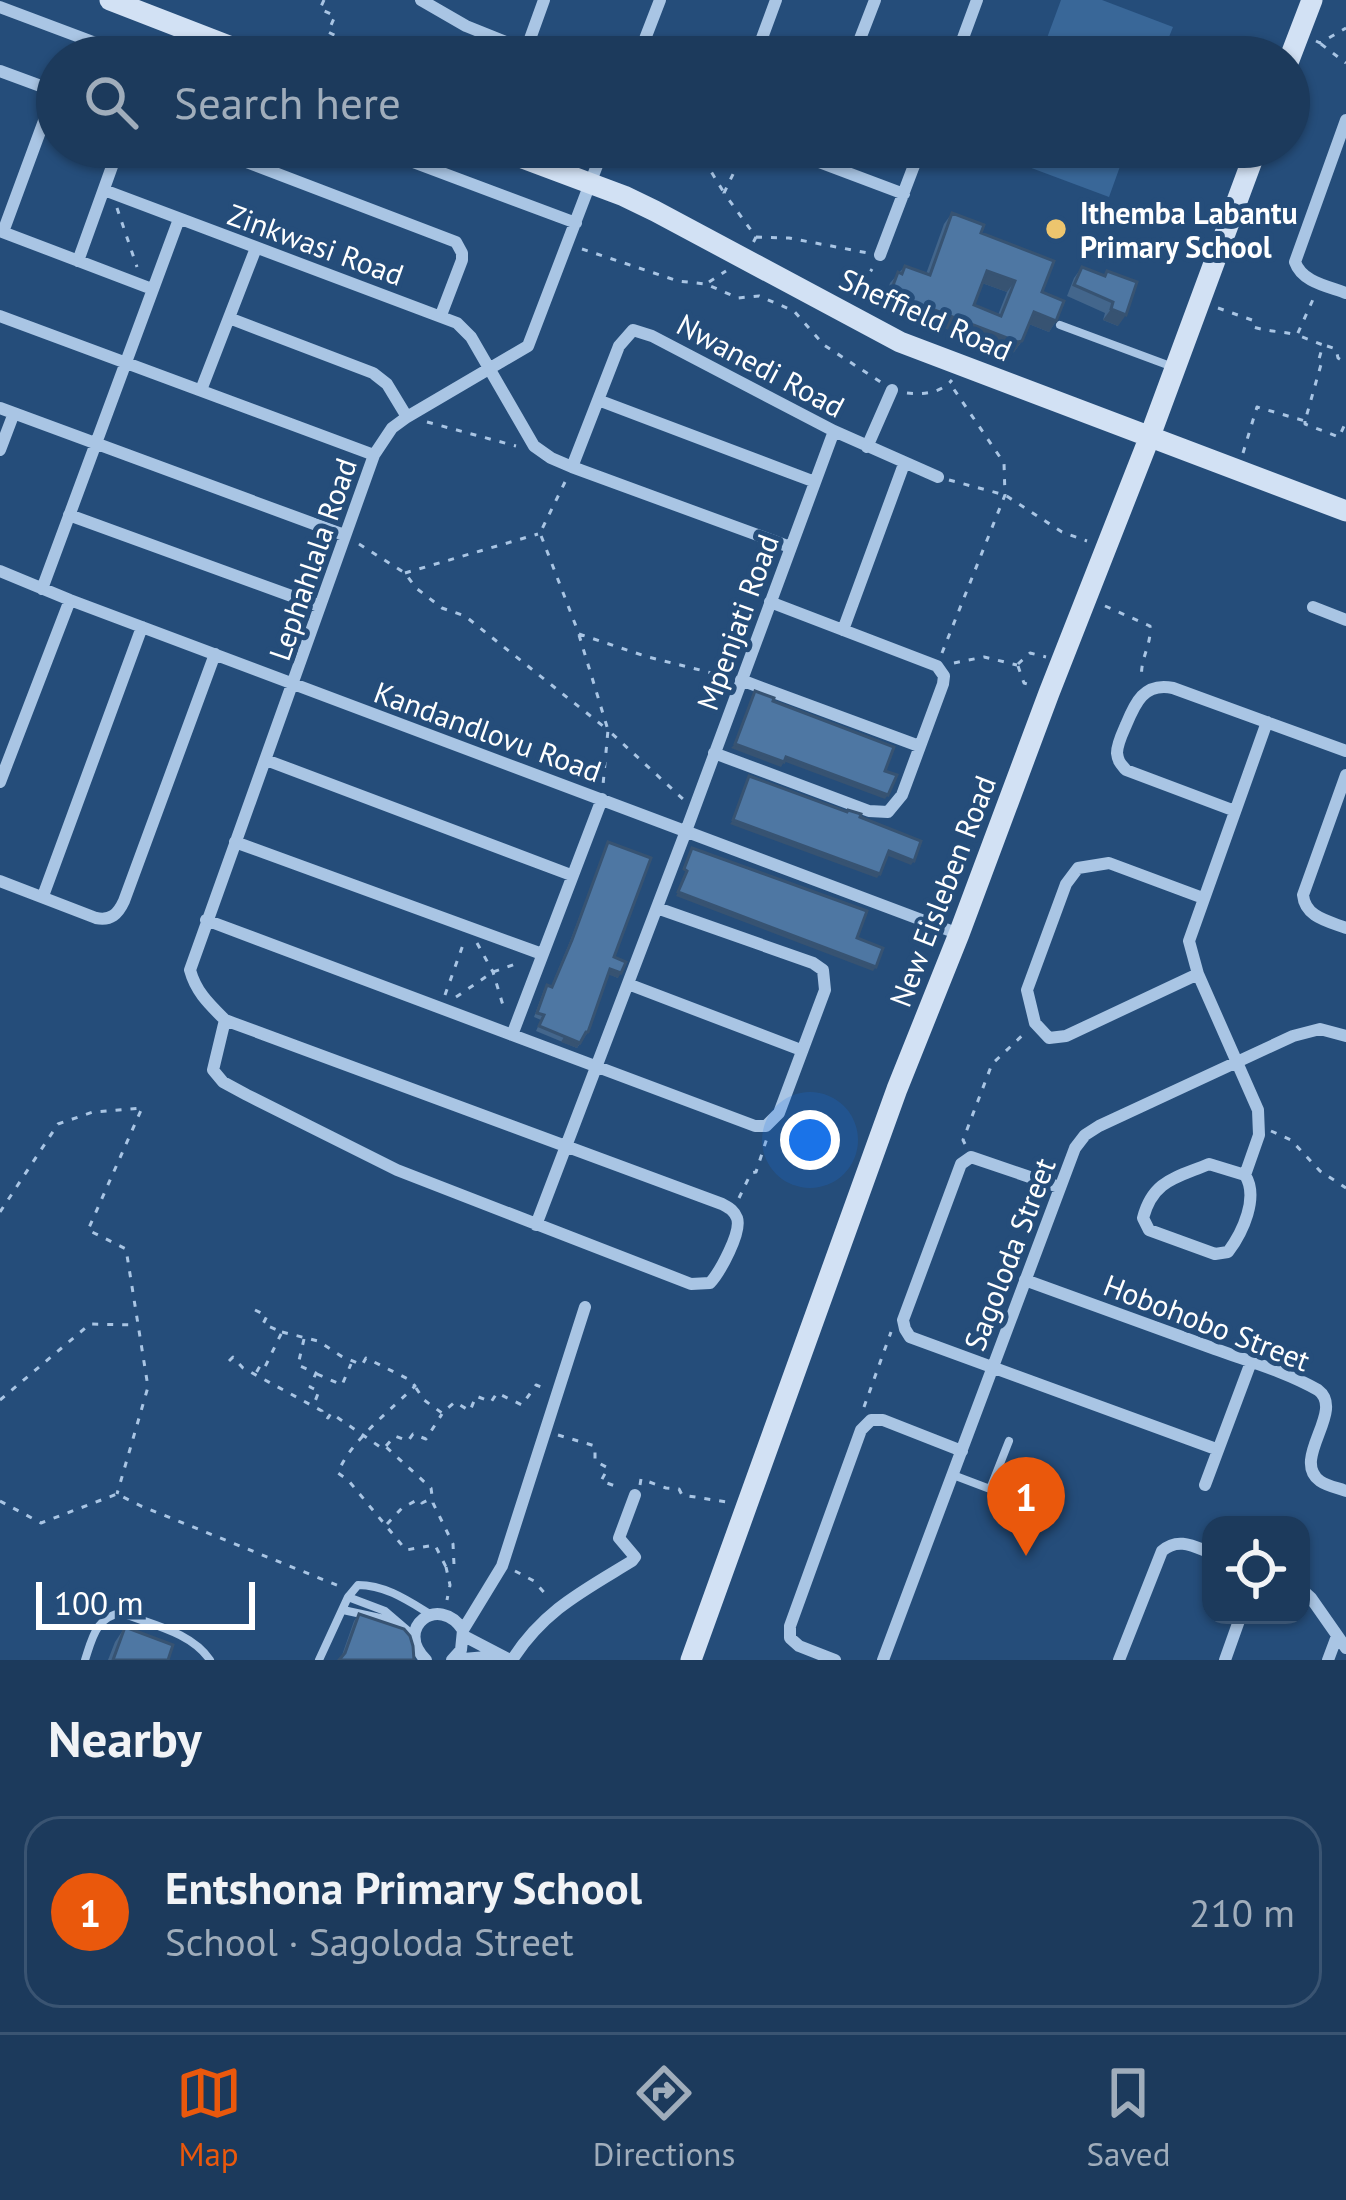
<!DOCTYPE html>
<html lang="en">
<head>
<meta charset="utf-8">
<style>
	body { margin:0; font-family:"PT Sans",sans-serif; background:#254162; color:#f1f3f6 }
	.controls { position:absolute; right:36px; bottom:36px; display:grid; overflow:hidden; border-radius:24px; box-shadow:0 3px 9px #0004 }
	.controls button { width:108px; height:108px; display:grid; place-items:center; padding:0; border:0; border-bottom:3px solid #3a5472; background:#1c3a5c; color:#f1f3f6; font:60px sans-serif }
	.scale { position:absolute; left:36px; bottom:30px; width:219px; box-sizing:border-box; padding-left:12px; border:6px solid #fff; border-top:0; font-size:33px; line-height:42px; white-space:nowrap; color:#fff; -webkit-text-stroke:9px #254d7a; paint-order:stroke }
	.you { position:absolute; left:810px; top:1140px; width:42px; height:42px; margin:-30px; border:9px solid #fff; border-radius:50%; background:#1a73e8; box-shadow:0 0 0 18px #1a73e833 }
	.badge { display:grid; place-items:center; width:78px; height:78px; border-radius:50%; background:#ea580c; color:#fff; font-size:39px; font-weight:700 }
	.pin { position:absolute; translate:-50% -99px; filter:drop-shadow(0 3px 6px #0008) }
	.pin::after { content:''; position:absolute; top:63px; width:42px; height:36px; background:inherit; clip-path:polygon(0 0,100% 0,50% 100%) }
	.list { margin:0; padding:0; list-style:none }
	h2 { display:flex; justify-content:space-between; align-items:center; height:156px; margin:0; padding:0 48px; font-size:51px }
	h2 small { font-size:39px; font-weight:400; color:#a0adbb }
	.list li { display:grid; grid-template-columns:78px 1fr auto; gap:36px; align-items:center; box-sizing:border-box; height:192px; margin:0 24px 24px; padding:0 24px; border:3px solid #3a5472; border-radius:36px }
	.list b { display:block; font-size:45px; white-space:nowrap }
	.list p { margin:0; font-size:39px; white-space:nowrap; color:#a0adbb }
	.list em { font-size:39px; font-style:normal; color:#a0adbb }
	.icon { flex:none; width:66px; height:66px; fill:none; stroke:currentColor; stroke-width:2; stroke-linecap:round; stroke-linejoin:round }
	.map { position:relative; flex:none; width:1346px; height:1660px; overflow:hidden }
	.search { position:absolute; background:#1c3a5c; box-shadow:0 3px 9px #0004; left:36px; right:36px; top:36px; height:132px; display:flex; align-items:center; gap:30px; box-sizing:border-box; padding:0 42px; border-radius:66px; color:#a0adbb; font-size:45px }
	.sheet { height:372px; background:#1c3a5c }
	nav { display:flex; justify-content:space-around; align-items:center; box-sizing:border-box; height:168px; border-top:3px solid #3a5472; background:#1c3a5c; font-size:33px; color:#a0adbb }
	nav a { display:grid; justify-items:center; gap:6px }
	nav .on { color:#ea580c }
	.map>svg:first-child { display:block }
	.green { fill:#396798 }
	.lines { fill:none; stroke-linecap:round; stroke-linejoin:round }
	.path { stroke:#a9c5e4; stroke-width:3; stroke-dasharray:6 9; stroke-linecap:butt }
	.lane { stroke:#a9c5e4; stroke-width:8 }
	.street { stroke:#a9c5e4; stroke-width:12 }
	.secondary { stroke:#d2e1f4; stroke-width:21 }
	.wall { fill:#43668c; fill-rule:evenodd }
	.shaded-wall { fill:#375372 }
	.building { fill:#4e77a3; stroke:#375372; stroke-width:3; fill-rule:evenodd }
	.poi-dot { fill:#edc56e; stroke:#254d7a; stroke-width:4.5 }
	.labels { text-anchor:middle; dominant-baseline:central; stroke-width:10; stroke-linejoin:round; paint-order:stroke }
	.poi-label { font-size:30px; font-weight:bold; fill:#fff; stroke:#254d7a; text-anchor:start }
	.street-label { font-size:30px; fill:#fff; stroke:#254d7a }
</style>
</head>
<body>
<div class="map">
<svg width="1346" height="1660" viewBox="0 0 1346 1660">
	<rect width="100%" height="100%" fill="#254d7a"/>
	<path class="green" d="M 1061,0 L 1102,0 L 1173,27 L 1161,57 L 1040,57 Z
		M 1006,147 L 1127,147 L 1109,197 L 1002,157 Z"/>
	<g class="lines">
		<path class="path" d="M 324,0 L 320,9 L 335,16 L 328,32 L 340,38 L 335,57
			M 1316,41 L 1320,43 L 1346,28
			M 1321,44 L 1346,63
			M 573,147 L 580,162
			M 696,147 L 723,191
			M 746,147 L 724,193 L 756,237 L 753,243
			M 117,208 L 137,267
			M 756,237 L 789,238 L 868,253
			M 582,249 L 678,281 L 706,284 L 738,298 L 759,296 L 794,311 L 824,345 L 882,383
			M 709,282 L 726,271
			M 855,297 L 872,269
			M 1218,308 L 1252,320 L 1253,327 C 1269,332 1282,331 1297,335 L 1315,295
			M 1327,346 L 1336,349 L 1338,358 L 1346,363
			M 907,393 C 923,395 941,393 952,380
			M 1305,421 L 1305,424 L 1339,437 L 1346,422
			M 427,422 L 516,446
			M 1243,453 L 1257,407 L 1305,421 L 1322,361 L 1319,359 L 1323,345 L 1297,335
			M 949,480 L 1005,495 L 1062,532 L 1087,541
			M 565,482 L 540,533 L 579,634 L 648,657 L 728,677
			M 359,544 L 405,573 L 416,588 L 442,608 L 465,616 L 608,730 L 603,785
			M 405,573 L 538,534
			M 1105,606 L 1150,626 C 1152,645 1139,660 1142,679
			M 579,635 L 608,730 L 683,799
			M 942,653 L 1005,495 L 1004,463 L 951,385
			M 954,663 L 984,657 L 1017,665
			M 1018,664 L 1030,653 L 1046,657
			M 1018,666 L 1024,683 L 1033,686
			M 477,943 L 493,972 L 505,1012
			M 445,995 L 464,942
			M 456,997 L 493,972 L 521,962
			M 1271,1131 L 1291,1140 L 1320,1171 L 1346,1188
			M 965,1144 L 963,1140 L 992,1064 L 1027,1031
			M 739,1198 L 751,1173 L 756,1172 L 767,1138
			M 0,1212 L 58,1124 L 93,1112 L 142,1108 L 88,1230 L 126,1249 L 148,1387 L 117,1494
			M 255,1310 L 267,1316 L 263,1324 L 282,1332 L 264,1369 L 260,1366 L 256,1373
			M 282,1332 L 318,1341 L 341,1356 L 362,1365 L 366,1358 L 410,1380 L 415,1386 C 392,1409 349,1442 338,1473 L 348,1480 L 406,1550 L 435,1545 L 446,1567
			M 304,1339 L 298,1365 L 316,1373 L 310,1387 L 319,1391 L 314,1404
			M 229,1361 L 233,1357 L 243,1368 L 322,1411 L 321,1414 L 328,1418 L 331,1413 L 383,1449 L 386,1447 L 431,1488 L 433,1503 L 453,1544 L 454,1565 L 446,1567 L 450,1585 L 447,1600
			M 317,1374 L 342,1385 L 351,1364
			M 416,1388 L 424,1400 L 442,1413 L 455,1402 L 470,1411 L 476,1396 L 491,1402 L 497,1393 L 522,1405 L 536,1385 L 544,1388
			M 0,1400 L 90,1324 L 135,1325
			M 864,1407 L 891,1332
			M 558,1435 L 595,1446 L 595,1461 L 608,1468 L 601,1481 L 621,1488
			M 386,1446 L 395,1436 L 408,1441 L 413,1434 L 426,1439 L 442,1414
			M 640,1485 L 641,1479 L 666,1488 L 679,1489 L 682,1495 L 727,1502
			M 0,1501 L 41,1523 L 117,1494 L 141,1506 L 344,1588
			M 387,1524 L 402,1508 L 419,1499 L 422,1503 L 428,1500 L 431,1502
			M 515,1571 L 534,1581 L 549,1598"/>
		<path class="lane" d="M 1060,325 L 1173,367
			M 953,1475 L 990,1489 L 1009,1441
			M 348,1597 L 385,1611 L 413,1635
			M 343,1610 L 394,1621
			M 85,1660 C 92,1639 96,1616 122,1613 C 152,1625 191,1632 210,1660
			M 319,1660 L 348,1597 L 358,1585 C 385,1585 407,1600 430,1614"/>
		<path class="street" d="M 421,0 L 466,26 L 543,57
			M 0,7 L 133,57
			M 526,50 L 544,0
			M 638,57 L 660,0
			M 755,57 L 776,0
			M 853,57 L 875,0
			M 956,57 L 977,0
			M 0,71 L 57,92
			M 1346,120 L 1295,262 C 1302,282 1327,286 1346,293
			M 207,147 L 456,242 L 462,253 L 462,260 L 441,315
			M 373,147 L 576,223
			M 779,147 L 904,194
			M 104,190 L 457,323 L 471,337 L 534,446 L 551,458 L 572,467 L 790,547
			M 0,231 L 152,289
			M 3,232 L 55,91
			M 880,255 L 921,147
			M 78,261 L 119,147
			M 0,316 L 374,455
			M 229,318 L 373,373 L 387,384 L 407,417
			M 201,390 L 256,248
			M 598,400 L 815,482
			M 0,408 L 344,535
			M 867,447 L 892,390
			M 0,450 L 14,413
			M 572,467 L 619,346 L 633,330 L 652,336 L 834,431 L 938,477
			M 69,515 L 319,606
			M 0,571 L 70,600 L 959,934
			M 42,589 L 179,219
			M 1313,607 L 1346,620
			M 843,630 L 904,464
			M 741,680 L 919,746
			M 714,753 L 869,811 L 888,812 L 902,795 L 943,684 L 944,676 L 937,666 L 770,602
			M 266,760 L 571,875
			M 1346,775 L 1303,895 C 1305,917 1328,921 1346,928
			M 0,782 L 70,600
			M 1235,811 L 1126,770 C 1121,764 1118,762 1117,753 C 1117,744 1122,734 1126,725 C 1135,703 1144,682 1173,688 L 1346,751
			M 235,842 L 542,954
			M 0,881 L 96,918 C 111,921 118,914 124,901 L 215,654
			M 43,896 L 142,627
			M 206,920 L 755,1126 L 766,1126 L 779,1113 L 825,990 L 823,970 L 813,963 L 657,908
			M 1198,974 L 1066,1036 L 1049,1038 L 1035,1023 L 1027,990 L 1066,884 L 1078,868 L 1109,863 L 1203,898
			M 628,984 L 801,1050
			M 225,1020 L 213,1070 L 223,1082 L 247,1095 L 397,1170 L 691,1284 L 710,1283 C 720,1272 742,1232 737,1218 C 734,1210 729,1208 722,1204 L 225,1020 C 209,1004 196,992 190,970 L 374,455 L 392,428 L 407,417 L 528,346 L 604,147
			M 512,1035 L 602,799
			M 1245,1175 L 1209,1164 C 1176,1178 1153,1180 1143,1218 L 1149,1230 L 1215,1254 L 1228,1252 C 1243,1232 1259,1197 1245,1175 L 1259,1135 L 1258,1110 L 1198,974 L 1189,941 L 1267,722
			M 1059,1187 L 971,1157 L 961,1164 L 903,1320 L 905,1329 L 910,1337 L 1216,1449
			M 536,1225 L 686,831 L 834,431
			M 1025,1280 C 1088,1303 1152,1326 1215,1349 C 1248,1361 1287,1372 1318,1390 C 1346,1411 1290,1459 1320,1481 C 1327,1486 1338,1488 1346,1491
			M 1205,1485 L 1251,1362
			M 1301,1589 L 1311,1598 L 1346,1648
			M 463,1630 L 502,1566 L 585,1307
			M 464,1636 L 510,1660
			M 426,1660 C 393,1628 439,1593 463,1630 L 461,1650 L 452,1660
			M 452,1660 L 498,1656
			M 512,1660 C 544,1610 583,1591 632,1561 L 635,1557 L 619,1538 L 635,1495
			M 835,1660 L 799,1646 L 790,1638 L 790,1626 L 861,1430 L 871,1420 L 883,1420 L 962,1451
			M 883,1660 L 1075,1148 L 1085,1135 L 1099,1126 L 1293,1036 L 1320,1029 L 1346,1036
			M 1119,1660 L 1162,1551 C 1178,1537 1193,1546 1211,1553
			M 1225,1660 L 1241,1615
			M 1328,1660 L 1337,1636"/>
		<path class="secondary" d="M 110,0 L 257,57
			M 1289,60 L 1312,0
			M 493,147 L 624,196 L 655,211 L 900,342 L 1346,511
			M 691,1660 L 897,1089 L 959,934 L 1049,693 L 1150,436 L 1257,147"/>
	</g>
	<path class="wall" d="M 952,213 L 981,233 L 1042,292 L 1056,321 L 1049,332 L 1029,324 L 1022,341 L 1014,352 L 1010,353 L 900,311 L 897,316 L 881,310 L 890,283 L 905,266 L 926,274 L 944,224 ZM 982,283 L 1007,292 L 998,315 L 974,305 Z
		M 1082,267 L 1104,276 L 1107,271 L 1118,326 L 1103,320 L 1105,313 L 1067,296 L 1074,278 Z
		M 608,842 L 614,957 L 618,978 L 609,974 L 588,1032 L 577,1048 L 536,1031 L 541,1020 L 534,1017 L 544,990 L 547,985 L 551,987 L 569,944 Z
		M 359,1614 L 414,1660 L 341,1658 L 354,1621 Z
		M 125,1627 L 168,1660 L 108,1660 L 115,1642 Z"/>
	<path class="shaded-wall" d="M 987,271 L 1015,281 L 1007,292 L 979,282 Z
		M 888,299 L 906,299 L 1022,341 L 1014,352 L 1010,353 L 900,311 L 897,316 L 881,310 Z
		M 1111,309 L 1126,315 L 1118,326 L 1103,320 Z
		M 1034,312 L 1056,321 L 1049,332 L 1026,323 Z
		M 735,744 L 784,762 L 781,767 L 731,748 Z
		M 786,757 L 888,795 L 885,799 L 783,761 Z
		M 733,820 L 880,874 L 877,878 L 730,824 Z
		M 889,851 L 914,861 L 911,865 L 886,855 Z
		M 678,892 L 876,967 L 873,971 L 676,896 Z
		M 610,969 L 621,973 L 618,978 L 607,974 Z
		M 564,1037 L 580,1043 L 577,1048 L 561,1042 Z"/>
	<path class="building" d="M 952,213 L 984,225 L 981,233 L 1054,261 L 1042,292 L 1064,301 L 1056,321 L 1034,312 L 1022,341 L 1018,342 L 906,299 L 904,305 L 888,299 L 898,272 L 902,274 L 905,266 L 930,275 ZM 987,271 L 1015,281 L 1001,316 L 974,305 Z
		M 1082,267 L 1105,276 L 1107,271 L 1137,282 L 1126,315 L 1111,309 L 1113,302 L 1074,285 Z
		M 755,691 L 774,698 L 773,701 L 894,747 L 885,771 L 897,775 L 888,795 L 786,757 L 784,762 L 735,744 Z
		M 749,776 L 847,812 L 848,810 L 861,814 L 860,817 L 921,841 L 914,861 L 889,851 L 880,874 L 733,820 Z
		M 608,842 L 651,858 L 614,957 L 626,962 L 621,973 L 610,969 L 588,1032 L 586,1032 L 580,1043 L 539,1026 L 544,1015 L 537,1013 L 547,985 L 552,987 L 572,940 Z
		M 692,848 L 867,911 L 857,938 L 883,948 L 876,967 L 678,892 L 687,871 L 684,869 Z
		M 359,1614 L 404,1629 L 410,1636 L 413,1646 L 414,1660 L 339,1660 L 345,1653 Z
		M 125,1627 L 173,1645 L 168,1660 L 113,1660 Z"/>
	<circle class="poi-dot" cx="1056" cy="229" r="12"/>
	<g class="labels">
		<g class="poi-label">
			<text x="1080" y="212">Ithemba Labantu<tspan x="1080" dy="34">Primary School</tspan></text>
		</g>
		<g class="street-label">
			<text transform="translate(316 244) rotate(20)">Zinkwasi Road</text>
			<text transform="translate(926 314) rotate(24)">Sheffield Road</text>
			<text transform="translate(761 365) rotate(28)">Nwanedi Road</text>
			<text transform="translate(312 559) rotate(-71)">Lephahlala Road</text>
			<text transform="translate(737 622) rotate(-70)">Mpenjati Road</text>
			<text transform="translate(488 731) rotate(20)">Kandandlovu Road</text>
			<text transform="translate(942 891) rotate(-69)">New Eisleben Road</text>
			<text transform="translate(1009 1254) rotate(-69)">Sagoloda Street</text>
			<text transform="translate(1207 1322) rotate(21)">Hobohobo Street</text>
		</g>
	</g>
</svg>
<div class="controls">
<button><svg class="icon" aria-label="locate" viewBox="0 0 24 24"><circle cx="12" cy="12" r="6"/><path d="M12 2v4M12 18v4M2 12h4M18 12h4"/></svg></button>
</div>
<div class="scale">100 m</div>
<div class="you"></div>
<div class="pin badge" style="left:1026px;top:1556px">1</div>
<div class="search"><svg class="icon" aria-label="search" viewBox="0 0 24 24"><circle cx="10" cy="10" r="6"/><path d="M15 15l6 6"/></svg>Search here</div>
</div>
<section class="sheet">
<h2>Nearby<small></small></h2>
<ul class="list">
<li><span class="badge">1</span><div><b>Entshona Primary School</b><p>School · Sagoloda Street</p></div><em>210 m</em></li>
</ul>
</section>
<nav>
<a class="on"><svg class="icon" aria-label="map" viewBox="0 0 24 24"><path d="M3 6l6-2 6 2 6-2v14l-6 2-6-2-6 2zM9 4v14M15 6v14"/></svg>Map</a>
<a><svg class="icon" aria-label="directions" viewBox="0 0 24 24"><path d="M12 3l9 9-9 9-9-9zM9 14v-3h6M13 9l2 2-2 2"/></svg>Directions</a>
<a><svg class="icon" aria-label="saved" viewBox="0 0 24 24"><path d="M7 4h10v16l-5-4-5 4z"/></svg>Saved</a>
</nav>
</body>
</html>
